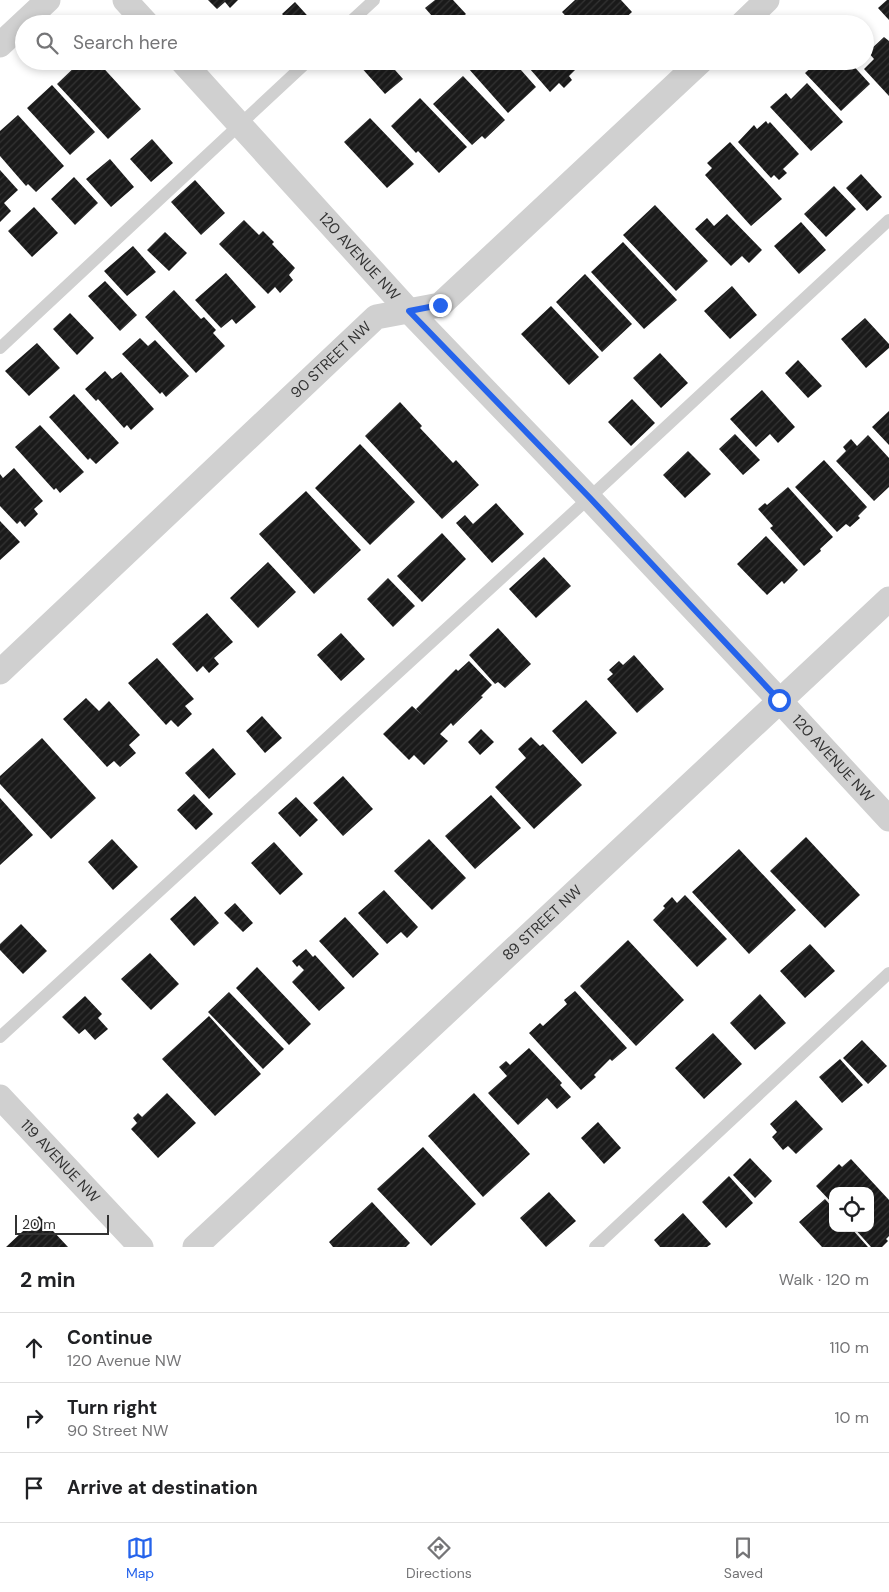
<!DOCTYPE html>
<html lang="en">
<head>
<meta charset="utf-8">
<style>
	body { margin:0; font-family:"DM Sans",sans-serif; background:#f2f2f2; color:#202124 }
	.controls { position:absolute; right:15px; bottom:15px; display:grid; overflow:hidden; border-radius:10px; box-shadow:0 2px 8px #0003 }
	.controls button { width:45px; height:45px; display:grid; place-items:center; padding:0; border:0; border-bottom:1px solid #e0e0e0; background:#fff; color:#202124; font:25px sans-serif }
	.scale { position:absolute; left:15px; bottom:12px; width:94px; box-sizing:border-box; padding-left:5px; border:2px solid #333; border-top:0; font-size:14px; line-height:18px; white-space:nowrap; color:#333; -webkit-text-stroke:4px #fff; paint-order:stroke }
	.stop { position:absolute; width:15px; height:15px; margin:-11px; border:4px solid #2563eb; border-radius:50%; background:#fff }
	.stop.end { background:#2563eb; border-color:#fff; box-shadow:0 1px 5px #0008 }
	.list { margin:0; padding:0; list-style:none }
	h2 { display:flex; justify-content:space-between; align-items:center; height:65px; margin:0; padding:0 20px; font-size:21px }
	h2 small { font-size:16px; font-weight:400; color:#757577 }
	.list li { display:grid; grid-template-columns:32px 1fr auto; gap:15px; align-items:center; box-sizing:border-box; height:70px; padding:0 20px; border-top:1px solid #e0e0e0 }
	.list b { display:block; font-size:19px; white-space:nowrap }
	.list p { margin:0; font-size:16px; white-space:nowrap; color:#757577 }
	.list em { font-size:16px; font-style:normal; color:#757577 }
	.icon { flex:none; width:28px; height:28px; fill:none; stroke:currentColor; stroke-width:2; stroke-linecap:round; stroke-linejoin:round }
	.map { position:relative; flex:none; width:889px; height:1247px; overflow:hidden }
	.search { position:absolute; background:#fff; box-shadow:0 2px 8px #0003; left:15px; right:15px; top:15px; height:55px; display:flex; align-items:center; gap:12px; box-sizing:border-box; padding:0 18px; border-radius:28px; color:#757577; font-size:19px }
	.sheet { height:275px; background:#fff }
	nav { display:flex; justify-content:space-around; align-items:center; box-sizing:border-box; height:70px; border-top:1px solid #e0e0e0; background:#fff; font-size:14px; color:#757577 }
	nav a { display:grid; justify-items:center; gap:2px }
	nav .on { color:#2563eb }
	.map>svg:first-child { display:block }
	.building { fill:url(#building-hatch) }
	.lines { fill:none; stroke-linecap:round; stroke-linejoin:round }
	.lane { stroke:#d0d0d0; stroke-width:12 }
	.street { stroke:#d0d0d0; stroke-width:25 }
	.route { stroke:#2563eb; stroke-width:6 }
	.labels { text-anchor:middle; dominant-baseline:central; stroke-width:5; stroke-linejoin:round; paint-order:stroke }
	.street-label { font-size:15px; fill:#333; stroke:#fff }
</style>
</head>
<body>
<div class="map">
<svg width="889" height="1247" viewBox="0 0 889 1247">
	<defs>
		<pattern id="building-hatch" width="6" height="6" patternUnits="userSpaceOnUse" patternTransform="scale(1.25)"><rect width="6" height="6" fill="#1a1a1a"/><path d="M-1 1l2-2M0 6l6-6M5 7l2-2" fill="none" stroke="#333"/></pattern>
	</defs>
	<rect width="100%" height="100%" fill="#fff"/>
	<path class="building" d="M 208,0 L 238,0 L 230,8 L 225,2 L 217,9 Z
		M 435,0 L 453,0 L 466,14 L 456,24 L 439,24 L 425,8 Z
		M 575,0 L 621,0 L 632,12 L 619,24 L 573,24 L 562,12 Z
		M 887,0 L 889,0 L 889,20 L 878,8 Z
		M 295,2 L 315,24 L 292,24 L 282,14 Z
		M 884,37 L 889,41 L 889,96 L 864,69 L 874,59 L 868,52 Z
		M 81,61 L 97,61 L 141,109 L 108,139 L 57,84 Z
		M 269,61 L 285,61 L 276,69 Z
		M 363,61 L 387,61 L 403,79 L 385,94 L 359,65 Z
		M 476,61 L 513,61 L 536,87 L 508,113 L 468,68 Z
		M 523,61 L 572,61 L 578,67 L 569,76 L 572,80 L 564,88 L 559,83 L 550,92 Z
		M 818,61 L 849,61 L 870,84 L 841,111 L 805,73 Z
		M 463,76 L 505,120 L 485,139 L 482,136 L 472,145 L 433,104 Z
		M 807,83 L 843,122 L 811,151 L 770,107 L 786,93 L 791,99 Z
		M 52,85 L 95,132 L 70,155 L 27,108 Z
		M 420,98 L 467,147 L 439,173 L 418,151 L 416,153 L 391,126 Z
		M 18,115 L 64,166 L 36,192 L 28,184 L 26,186 L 0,156 L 0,131 Z
		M 370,118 L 414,164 L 387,188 L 344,142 Z
		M 766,121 L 768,124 L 770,122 L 799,154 L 783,169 L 787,173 L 779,180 L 774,175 L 771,178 L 738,142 L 754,125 L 757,129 Z
		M 152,139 L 173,163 L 151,182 L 130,159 Z
		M 730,142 L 782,199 L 751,226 L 705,175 L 712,168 L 707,163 Z
		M 110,159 L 134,187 L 111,207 L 86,179 Z
		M 0,170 L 18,190 L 4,203 L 11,211 L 0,222 Z
		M 861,174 L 882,197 L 867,211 L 846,188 Z
		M 74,177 L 98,203 L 75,225 L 51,199 Z
		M 195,180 L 225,213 L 201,235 L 171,202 Z
		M 834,186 L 856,209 L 826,237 L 804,214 Z
		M 655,205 L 708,261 L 676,291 L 623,235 Z
		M 34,207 L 58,233 L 32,257 L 8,231 Z
		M 727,214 L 762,250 L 749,263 L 742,256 L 731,266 L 695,229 L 707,218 L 714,226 Z
		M 244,220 L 259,235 L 263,231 L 274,242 L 272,244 L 295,268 L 289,275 L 293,280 L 280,293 L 275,287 L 268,294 L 219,244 Z
		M 801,222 L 826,250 L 799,274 L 774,246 Z
		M 165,232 L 187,253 L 169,271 L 147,250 Z
		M 623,242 L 677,300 L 644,329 L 591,272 Z
		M 133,246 L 156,272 L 127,296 L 104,271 Z
		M 226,273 L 256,307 L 236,324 L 232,319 L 221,328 L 195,300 Z
		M 585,274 L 632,324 L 602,352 L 556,302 Z
		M 105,281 L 137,315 L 120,331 L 88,296 Z
		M 732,286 L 757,315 L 730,339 L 704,311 Z
		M 174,290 L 201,319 L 204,317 L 216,330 L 213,333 L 225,346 L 196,373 L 145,317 Z
		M 551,306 L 599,357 L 569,385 L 521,334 Z
		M 70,313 L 94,338 L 77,355 L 53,329 Z
		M 865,318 L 889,344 L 889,348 L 866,368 L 841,339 Z
		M 140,338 L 148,346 L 155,340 L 189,376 L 166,397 L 162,392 L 160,394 L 122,354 Z
		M 37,343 L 60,368 L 29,396 L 5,371 Z
		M 660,353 L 688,383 L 661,408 L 633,378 Z
		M 798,360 L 822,386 L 808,398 L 785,373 Z
		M 105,371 L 112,379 L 121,372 L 154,409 L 131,430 L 127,425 L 124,428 L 98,399 L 96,401 L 85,389 Z
		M 762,390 L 795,427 L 778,443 L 770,434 L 756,447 L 730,419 Z
		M 74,394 L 119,443 L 96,464 L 90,458 L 88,460 L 49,417 Z
		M 632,399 L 655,423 L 631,446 L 608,422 Z
		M 400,402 L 422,426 L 420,428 L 453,463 L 456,460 L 479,485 L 442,519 L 365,436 Z
		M 889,411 L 889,445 L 872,427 Z
		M 40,425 L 84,472 L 60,493 L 56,488 L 54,490 L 15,447 Z
		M 735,434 L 760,460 L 743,475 L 719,449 Z
		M 868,435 L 889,458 L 889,487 L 874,501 L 836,461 L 846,451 L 843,447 L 851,439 L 857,446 Z
		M 360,444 L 415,502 L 370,545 L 315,488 Z
		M 688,451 L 711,474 L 685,498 L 663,475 Z
		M 824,460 L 867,507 L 858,516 L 860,518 L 850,527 L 846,524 L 837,532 L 795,487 Z
		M 14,468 L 43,501 L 34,509 L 38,514 L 25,527 L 20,521 L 17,524 L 0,506 L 0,474 L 3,478 Z
		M 788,487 L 833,537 L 820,549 L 821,551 L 804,566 L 770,528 L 773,526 L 758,509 L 765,503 L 767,505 Z
		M 306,491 L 361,550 L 314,594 L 259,534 Z
		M 496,503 L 524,534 L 492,563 L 456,523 L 465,515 L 473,524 Z
		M 0,521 L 20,542 L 0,560 Z
		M 442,533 L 466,559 L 422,602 L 397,576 Z
		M 766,536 L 798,570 L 784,584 L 782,581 L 767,595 L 737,564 Z
		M 544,557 L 571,586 L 536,618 L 509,589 Z
		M 268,562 L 296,592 L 258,628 L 230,598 Z
		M 388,578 L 415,606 L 393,627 L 367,599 Z
		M 207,613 L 233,642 L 214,658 L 219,664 L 209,673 L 203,666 L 197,672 L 172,644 Z
		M 498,628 L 531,664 L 505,688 L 498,682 L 495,684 L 469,655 Z
		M 341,633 L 365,659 L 341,681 L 317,655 Z
		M 634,655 L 664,689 L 637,713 L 607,679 L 613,674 L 609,670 L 619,661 L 623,665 Z
		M 157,658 L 194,699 L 185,706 L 192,714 L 178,727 L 171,720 L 166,725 L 128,683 Z
		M 469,661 L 492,685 L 481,696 L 483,697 L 453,726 L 451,723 L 440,734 L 448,741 L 424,765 L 414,755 L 409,760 L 383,734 L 412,706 L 422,715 L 416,709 L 456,669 L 458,671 Z
		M 86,698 L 99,711 L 109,701 L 140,735 L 129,745 L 136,753 L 120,767 L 114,761 L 107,767 L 63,719 Z
		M 586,700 L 617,733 L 582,764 L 552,731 Z
		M 262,716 L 282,738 L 265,753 L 246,731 Z
		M 481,729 L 494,742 L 480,755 L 468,742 Z
		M 531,737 L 540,746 L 543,744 L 582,785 L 534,829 L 495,787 L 526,758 L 518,749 Z
		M 42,738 L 96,798 L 51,839 L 0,784 L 0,776 Z
		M 213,748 L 236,774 L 209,799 L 185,773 Z
		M 343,776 L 373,809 L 343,836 L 313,803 Z
		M 194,794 L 213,814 L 196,830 L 177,810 Z
		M 491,795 L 521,828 L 475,869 L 445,836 Z
		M 296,797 L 318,820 L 300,837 L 278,813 Z
		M 0,798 L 33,835 L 0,865 Z
		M 806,837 L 860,895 L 825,928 L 770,871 Z
		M 112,839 L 138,867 L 113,890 L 88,862 Z
		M 429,839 L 466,878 L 432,910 L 394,871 Z
		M 274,842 L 303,874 L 280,895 L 251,863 Z
		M 739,849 L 796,910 L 749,954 L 692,892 Z
		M 384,890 L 418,927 L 407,938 L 401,932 L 387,944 L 358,913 Z
		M 685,895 L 727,939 L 697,967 L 653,920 L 665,908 L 663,906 L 672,897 L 677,903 Z
		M 195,896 L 219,923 L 194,946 L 170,919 Z
		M 235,903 L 253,923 L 243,932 L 224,913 Z
		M 345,917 L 379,954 L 353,978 L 319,941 Z
		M 21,924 L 47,951 L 23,974 L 0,950 L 0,944 Z
		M 628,940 L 684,1000 L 636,1046 L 580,986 Z
		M 810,944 L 835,971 L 805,998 L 780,971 Z
		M 306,949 L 313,957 L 315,955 L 345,988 L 319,1011 L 292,982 L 304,970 L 299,965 L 297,967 L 292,961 Z
		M 150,953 L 179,984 L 151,1010 L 121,979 Z
		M 257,967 L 311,1024 L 289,1045 L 236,988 Z
		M 575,991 L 627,1048 L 612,1061 L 610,1059 L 594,1075 L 596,1077 L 581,1090 L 529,1033 L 540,1023 L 543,1026 L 567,1004 L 564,1000 Z
		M 229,992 L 284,1049 L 263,1069 L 208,1012 Z
		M 760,994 L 786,1023 L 755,1050 L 730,1023 Z
		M 85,996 L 102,1014 L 98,1018 L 108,1029 L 95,1040 L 85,1029 L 79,1034 L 62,1017 Z
		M 209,1016 L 261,1074 L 215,1116 L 162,1059 Z
		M 713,1033 L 742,1064 L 704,1099 L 675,1068 Z
		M 862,1040 L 887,1066 L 868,1084 L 843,1058 Z
		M 529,1048 L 562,1083 L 560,1085 L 571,1097 L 557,1109 L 547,1098 L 518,1125 L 488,1093 L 507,1076 L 499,1067 L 506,1061 L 510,1065 Z
		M 840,1059 L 863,1085 L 842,1103 L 819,1077 Z
		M 167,1093 L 196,1123 L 158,1158 L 131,1129 L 137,1123 L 133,1118 L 138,1113 L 142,1117 Z
		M 474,1093 L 530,1154 L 483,1197 L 428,1136 Z
		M 796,1100 L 823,1129 L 796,1154 L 788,1146 L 783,1150 L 772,1137 L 777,1132 L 770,1124 Z
		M 598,1122 L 621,1148 L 604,1164 L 581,1138 Z
		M 423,1147 L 476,1204 L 431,1246 L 377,1189 Z
		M 750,1158 L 772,1181 L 755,1198 L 733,1175 Z
		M 851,1159 L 889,1200 L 889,1236 L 886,1239 L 888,1241 L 882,1247 L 871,1247 L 854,1228 L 870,1228 L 870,1191 L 833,1191 L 833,1204 L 816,1186 L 839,1164 L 842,1167 Z
		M 729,1176 L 753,1203 L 726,1228 L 702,1202 Z
		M 549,1192 L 576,1221 L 546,1247 L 520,1218 Z
		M 825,1199 L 833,1208 L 833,1228 L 851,1228 L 868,1247 L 822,1247 L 799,1222 Z
		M 372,1202 L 410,1243 L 406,1247 L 333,1247 L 329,1242 Z
		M 683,1213 L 711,1244 L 707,1247 L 660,1247 L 654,1240 Z
		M 39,1216 L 68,1247 L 6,1247 Z"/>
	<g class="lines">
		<path class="lane" d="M 348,24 L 374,0
			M 0,348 L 308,61
			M 0,1037 L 589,498 L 889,220
			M 595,1247 L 889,973"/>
		<g class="street">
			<path d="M 125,0 L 147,24"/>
			<path d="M 742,24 L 767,0"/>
			<path d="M 0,45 L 48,0"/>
			<path id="s1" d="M 182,61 L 409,311 L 589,498 L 779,700 L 889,819"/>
			<path id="s2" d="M 0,672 L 376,317 L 440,305 L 701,61"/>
			<path id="s3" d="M 0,1097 L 141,1247"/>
			<path id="s4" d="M 195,1247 L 889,599"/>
		</g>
	</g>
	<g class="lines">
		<path class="route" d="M 440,305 L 409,311 L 590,498 L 779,700"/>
	</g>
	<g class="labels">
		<g class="street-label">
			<text stroke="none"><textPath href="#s1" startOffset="264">120 AVENUE NW</textPath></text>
			<text stroke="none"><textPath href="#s2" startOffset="455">90 STREET NW</textPath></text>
			<text stroke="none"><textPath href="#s1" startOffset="954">120 AVENUE NW</textPath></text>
			<text stroke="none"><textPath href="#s4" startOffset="475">89 STREET NW</textPath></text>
			<text stroke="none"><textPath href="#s3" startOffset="88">119 AVENUE NW</textPath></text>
		</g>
	</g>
</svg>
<div class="controls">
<button><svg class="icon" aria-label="locate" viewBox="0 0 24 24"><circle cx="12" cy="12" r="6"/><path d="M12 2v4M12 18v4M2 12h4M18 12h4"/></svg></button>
</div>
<div class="scale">20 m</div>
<div class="stop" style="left:779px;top:700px"></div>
<div class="stop end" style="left:440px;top:305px"></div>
<div class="search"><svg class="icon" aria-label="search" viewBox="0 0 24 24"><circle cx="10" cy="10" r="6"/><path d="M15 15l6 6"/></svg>Search here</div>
</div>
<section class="sheet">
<h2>2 min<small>Walk · 120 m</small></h2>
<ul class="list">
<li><svg class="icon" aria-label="ahead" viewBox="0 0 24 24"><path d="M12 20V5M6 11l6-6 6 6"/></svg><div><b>Continue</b><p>120 Avenue NW</p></div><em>110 m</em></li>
<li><svg class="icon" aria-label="right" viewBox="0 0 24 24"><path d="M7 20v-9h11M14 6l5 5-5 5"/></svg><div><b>Turn right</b><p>90 Street NW</p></div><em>10 m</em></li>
<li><svg class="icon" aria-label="arrive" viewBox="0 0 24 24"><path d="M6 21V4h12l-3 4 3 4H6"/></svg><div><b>Arrive at destination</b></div></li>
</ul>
</section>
<nav>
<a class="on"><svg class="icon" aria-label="map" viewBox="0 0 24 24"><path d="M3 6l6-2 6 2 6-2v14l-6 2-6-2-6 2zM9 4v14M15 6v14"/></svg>Map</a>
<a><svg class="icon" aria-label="directions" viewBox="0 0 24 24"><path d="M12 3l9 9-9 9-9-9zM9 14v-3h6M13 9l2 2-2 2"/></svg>Directions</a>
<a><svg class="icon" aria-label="saved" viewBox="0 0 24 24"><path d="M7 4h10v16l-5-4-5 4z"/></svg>Saved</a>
</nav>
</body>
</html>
